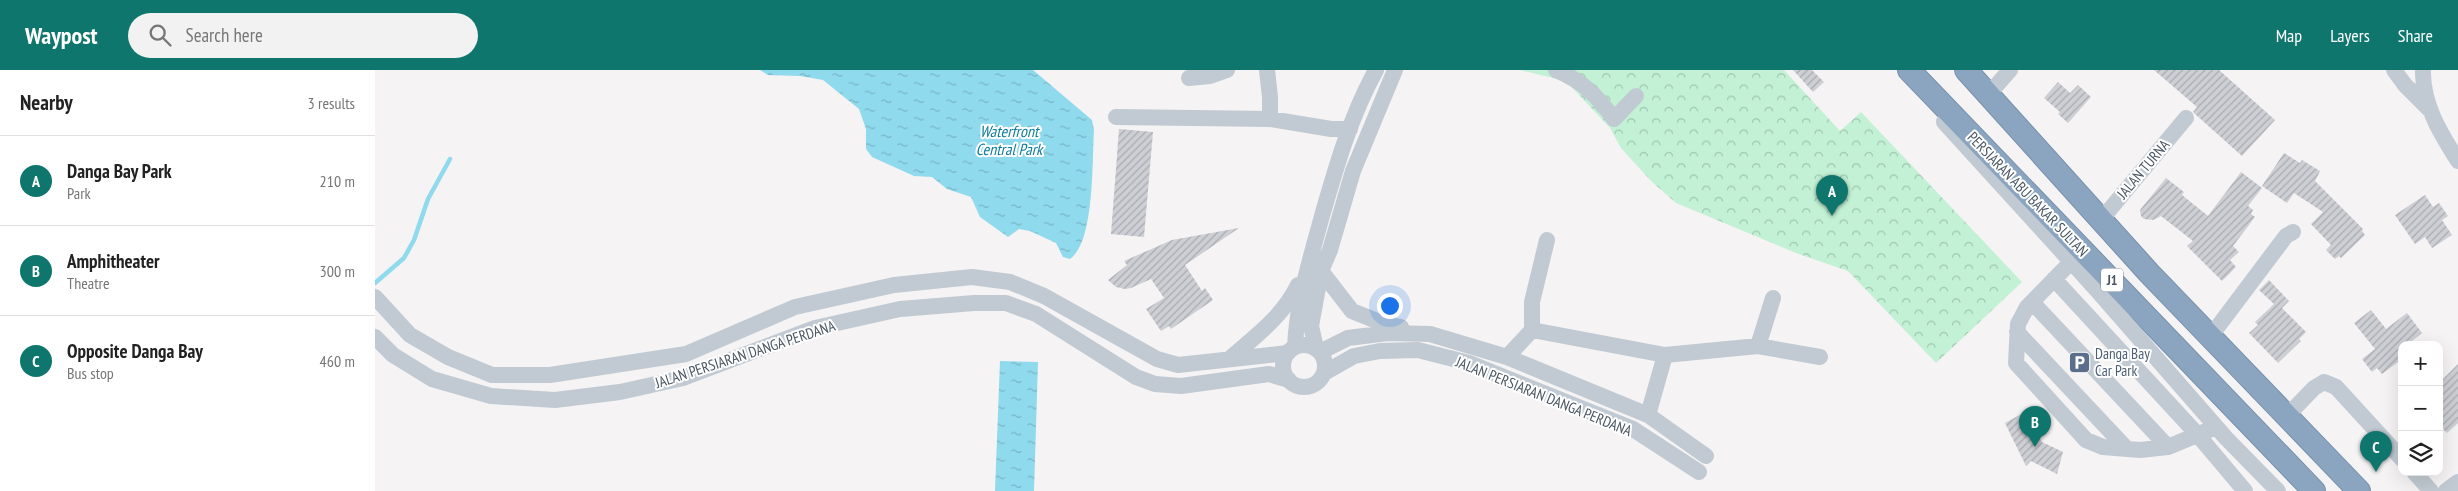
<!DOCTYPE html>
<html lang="en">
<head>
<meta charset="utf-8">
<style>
	body { margin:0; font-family:"PT Sans Narrow",sans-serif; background:#f2f2f2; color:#222 }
	.controls { position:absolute; right:15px; bottom:15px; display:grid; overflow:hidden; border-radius:10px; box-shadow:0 5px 20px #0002 }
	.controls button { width:45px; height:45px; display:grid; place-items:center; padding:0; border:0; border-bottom:1px solid #e0e0e0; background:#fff; color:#222; font:25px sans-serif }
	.you { position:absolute; left:1014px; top:235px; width:18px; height:18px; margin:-12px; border:4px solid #fff; border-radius:50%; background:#1a73e8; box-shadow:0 0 0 8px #1a73e833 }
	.badge { display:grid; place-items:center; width:32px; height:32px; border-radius:50%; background:#0f766e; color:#fff; font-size:16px; font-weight:700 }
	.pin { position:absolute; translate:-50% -41px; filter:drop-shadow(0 1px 2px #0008) }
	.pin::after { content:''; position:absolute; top:26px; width:18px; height:15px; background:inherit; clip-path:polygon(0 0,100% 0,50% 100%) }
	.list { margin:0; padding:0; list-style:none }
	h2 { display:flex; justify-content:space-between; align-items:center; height:65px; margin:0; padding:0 20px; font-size:21px }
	h2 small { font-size:16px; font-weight:400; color:#767676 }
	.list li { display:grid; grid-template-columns:32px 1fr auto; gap:15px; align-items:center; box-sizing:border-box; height:90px; padding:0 20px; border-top:1px solid #e0e0e0 }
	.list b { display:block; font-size:19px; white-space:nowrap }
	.list p { margin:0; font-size:16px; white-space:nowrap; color:#767676 }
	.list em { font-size:16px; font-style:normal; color:#767676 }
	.icon { flex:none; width:28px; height:28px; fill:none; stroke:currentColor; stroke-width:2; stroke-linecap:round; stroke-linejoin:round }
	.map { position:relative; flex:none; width:2083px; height:421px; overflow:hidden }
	header { display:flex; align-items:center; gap:30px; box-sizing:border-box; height:70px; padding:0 25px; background:#0f766e; color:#fff }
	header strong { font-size:24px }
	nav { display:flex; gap:28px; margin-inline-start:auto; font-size:18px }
	.search { width:350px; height:45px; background:#f2f2f2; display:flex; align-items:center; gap:12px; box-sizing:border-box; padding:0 18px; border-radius:28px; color:#767676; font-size:19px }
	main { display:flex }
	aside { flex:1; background:#fff }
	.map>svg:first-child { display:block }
	.forest { fill:url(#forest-crowns) }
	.water { fill:url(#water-ripples) }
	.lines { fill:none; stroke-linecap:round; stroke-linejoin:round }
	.stream { stroke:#90daee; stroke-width:4.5 }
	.building { fill:url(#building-hatch) }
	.highway-casing { stroke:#7690ad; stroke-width:24 }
	.minor { stroke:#c1cad2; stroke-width:16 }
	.highway { stroke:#8ba5c1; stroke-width:22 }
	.labels { text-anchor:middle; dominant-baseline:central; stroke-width:4; stroke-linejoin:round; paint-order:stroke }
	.shield { fill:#fff; stroke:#808990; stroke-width:1 }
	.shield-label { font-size:14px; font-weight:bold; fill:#4a5661 }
	.street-label { font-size:15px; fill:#4a5661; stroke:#fff }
	.service-label { font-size:15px; fill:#4e5e75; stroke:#fff; text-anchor:start }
	.water-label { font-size:16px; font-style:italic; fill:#0c7c9b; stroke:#fff }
</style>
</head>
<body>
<header>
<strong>Waypost</strong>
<div class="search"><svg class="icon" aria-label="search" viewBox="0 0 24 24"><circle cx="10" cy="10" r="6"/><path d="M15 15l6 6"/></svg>Search here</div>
<nav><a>Map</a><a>Layers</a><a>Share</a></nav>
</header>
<main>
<aside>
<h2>Nearby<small>3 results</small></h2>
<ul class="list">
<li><span class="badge">A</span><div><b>Danga Bay Park</b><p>Park</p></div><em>210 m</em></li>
<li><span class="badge">B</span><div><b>Amphitheater</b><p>Theatre</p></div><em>300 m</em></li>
<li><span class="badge">C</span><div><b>Opposite Danga Bay</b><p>Bus stop</p></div><em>460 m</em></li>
</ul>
</aside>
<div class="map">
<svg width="2083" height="421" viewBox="0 0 2083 421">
	<defs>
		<pattern id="forest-crowns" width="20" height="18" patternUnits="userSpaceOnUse" patternTransform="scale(1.25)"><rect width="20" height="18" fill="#c3f1d5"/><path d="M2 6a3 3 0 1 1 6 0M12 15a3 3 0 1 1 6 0" fill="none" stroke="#a0c6b0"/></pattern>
		<pattern id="water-ripples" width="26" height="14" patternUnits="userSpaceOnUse" patternTransform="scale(1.25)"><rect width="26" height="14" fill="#90daee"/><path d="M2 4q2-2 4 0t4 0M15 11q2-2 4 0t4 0" fill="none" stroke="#78b4c4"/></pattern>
		<pattern id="building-hatch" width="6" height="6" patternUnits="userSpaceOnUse" patternTransform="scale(1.25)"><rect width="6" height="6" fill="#cdcfd5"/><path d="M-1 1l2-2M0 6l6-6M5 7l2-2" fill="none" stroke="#a8abb0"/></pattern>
	</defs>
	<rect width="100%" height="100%" fill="#f5f3f3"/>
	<path class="forest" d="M 1145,0 L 1409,0 L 1465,61 L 1486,42 L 1647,212 L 1561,293 L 1473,201 L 1421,183 L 1301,133 L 1276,111 L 1246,78 L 1235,58 L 1191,11 Z"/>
	<path class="water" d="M 385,0 L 658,0 L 717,50 L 719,60 C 717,90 720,172 695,189 L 688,187 L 681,173 L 655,161 L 644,159 L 633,167 L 605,147 L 596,127 L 572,119 L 557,107 L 539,106 L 497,87 L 491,79 L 491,59 L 484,39 L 448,10 L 425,6 L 393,5 Z
		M 625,291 L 663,292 L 659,421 L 620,421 Z"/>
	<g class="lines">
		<path class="stream" d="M 0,213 L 29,188 L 39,170 L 53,129 L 75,89"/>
	</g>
	<path class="building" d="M 1418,0 L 1437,0 L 1449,12 L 1438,22 Z
		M 1779,0 L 1844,0 L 1900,50 L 1867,86 L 1820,44 L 1818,42 L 1822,37 Z
		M 1683,12 L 1695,23 L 1703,15 L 1716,27 L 1693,53 L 1683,44 L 1685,42 L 1669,28 Z
		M 744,59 L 778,62 L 769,167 L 736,164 Z
		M 1909,83 L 1925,93 L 1927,90 L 1945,101 L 1940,111 L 1988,159 L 1987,161 L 1990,165 L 1966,188 L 1964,186 L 1960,189 L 1951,180 L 1956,175 L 1936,154 L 1948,142 L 1919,123 L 1912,133 L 1887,116 Z
		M 1866,102 L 1887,118 L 1873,136 L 1878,140 L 1876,144 L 1880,147 L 1858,176 L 1864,182 L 1855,190 L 1861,197 L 1847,211 L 1812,176 L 1818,171 L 1786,146 L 1778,150 L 1769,149 L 1766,146 L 1765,140 L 1791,108 L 1809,122 L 1807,125 L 1833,146 Z
		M 2050,125 L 2058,137 L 2064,133 L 2073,146 L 2067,150 L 2077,165 L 2057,178 L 2050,167 L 2040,174 L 2020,145 Z
		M 864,158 L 810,195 L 827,221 L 830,218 L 838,230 L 796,259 L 794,256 L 786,261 L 771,239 L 789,228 L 776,209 L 756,218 L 750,219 L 741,217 L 733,210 L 752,195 L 749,191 L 797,170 Z
		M 1894,210 L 1914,231 L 1907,238 L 1931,262 L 1924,269 L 1926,271 L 1903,293 L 1874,263 L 1883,255 L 1880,252 L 1899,234 L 1884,220 Z
		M 1996,240 L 2011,259 L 2032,243 L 2047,263 L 2032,275 L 2027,275 L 2027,289 L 2007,304 L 2002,298 L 1997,302 L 1987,289 L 2000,279 L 1979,253 Z
		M 2083,294 L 2083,353 L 2072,363 L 2064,355 L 2064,313 Z
		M 1650,342 L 1667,372 L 1688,382 L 1682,404 L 1656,391 L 1651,396 L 1630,353 Z"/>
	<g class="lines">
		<defs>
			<path id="highway" d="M 1534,0 L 1939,421
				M 1591,0 L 1774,203 L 1984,421"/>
		</defs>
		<use href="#highway" class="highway-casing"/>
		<path class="minor" d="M 892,0 L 895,27 L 895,49
			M 1181,0 C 1208,11 1222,26 1239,49 L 1261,26
			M 2019,0 L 2030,15 L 2054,39
			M 2048,0 C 2047,34 2066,64 2083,91
			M 814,8 L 835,6 L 852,0
			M 1613,25 L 1635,0
			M 741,47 L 895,49 L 956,59 L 975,59
			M 1569,52 L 1721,219 L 1851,368 L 1903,421
			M 1726,150 L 1811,48
			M 1696,192 L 1652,237 L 1643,254 L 1641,293 L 1711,370 L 1728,377 L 1765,380 L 1793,377 L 1841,357
			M 946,201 L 977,241 L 1007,253 L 1026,257
			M 1679,209 L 1822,364 L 1870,421
			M 0,227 L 35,265 L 73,287 L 117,305 L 175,305 L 311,284 L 420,237 L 519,215 L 597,207 L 635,212 L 669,226 L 782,289 L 803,295 L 913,283
			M 1657,232 L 1793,377
			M 1157,260 L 1290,285 L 1273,345
			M 1642,262 L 1752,379
			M 0,267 L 18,285 L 57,309 L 116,326 L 180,330 L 245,322 L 308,308 L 440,258 L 525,239 L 599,233 L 631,233 L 661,244 L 761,307 L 780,314 L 806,316 L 894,304 L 914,310
			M 1835,267 L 1911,166 L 1918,162
			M908 296a21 21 0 1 1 42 0a21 21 0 1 1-42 0Z
			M 1383,276 L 1398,228
			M 920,277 C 922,231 935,190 947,146 C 961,97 976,45 1001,0
			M 941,278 L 936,256 L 946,201 L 955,180 L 978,101 L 1020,0
			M 945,282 L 973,268 L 1013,263 L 1055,264 L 1132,287 L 1273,345 L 1331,386
			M 1290,285 L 1383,276 L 1445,287
			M 1132,287 L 1157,260 L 1157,232 L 1172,170
			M 854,289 C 881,266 908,246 923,215
			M 949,303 L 979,286 L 1005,281 L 1043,280 L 1094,293 L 1258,359 L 1324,402
			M 1911,347 L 1939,318 L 1949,312 L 1961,317 L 2027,389
			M 2039,402 L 2056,421
			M 2071,421 L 2083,412"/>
		<use href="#highway" class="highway"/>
	</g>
	<defs>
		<symbol id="parking-square" viewBox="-11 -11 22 22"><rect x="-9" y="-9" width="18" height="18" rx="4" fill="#5c6f8a" stroke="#fff"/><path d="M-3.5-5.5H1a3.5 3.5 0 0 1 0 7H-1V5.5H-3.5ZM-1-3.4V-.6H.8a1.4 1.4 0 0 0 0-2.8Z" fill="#fff"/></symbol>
	</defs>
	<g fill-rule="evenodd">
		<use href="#parking-square" x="1692" y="280" width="25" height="25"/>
	</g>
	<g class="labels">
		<rect class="shield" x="1726" y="198.5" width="22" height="23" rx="4"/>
		<g class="shield-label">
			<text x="1737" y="210">J1</text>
		</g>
		<g class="street-label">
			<text transform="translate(1768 99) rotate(-50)">JALAN TURNA</text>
			<text transform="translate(1653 124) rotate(46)">PERSIARAN ABU BAKAR SULTAN</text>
			<text transform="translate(370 284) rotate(-18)">JALAN PERSIARAN DANGA PERDANA</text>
			<text transform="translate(1169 326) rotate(22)">JALAN PERSIARAN DANGA PERDANA</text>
		</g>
		<g class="service-label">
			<text x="1720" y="283">Danga Bay<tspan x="1720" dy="17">Car Park</tspan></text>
		</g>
		<g class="water-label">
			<text x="634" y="61">Waterfront<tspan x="634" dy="18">Central Park</tspan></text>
		</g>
	</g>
</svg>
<div class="controls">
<button>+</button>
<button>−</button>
<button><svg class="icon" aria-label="layers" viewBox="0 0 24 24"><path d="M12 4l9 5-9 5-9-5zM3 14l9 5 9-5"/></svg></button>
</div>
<div class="you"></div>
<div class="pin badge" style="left:1457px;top:146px">A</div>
<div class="pin badge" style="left:1660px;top:377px">B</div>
<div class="pin badge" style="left:2001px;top:402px">C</div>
</div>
</main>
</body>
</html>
